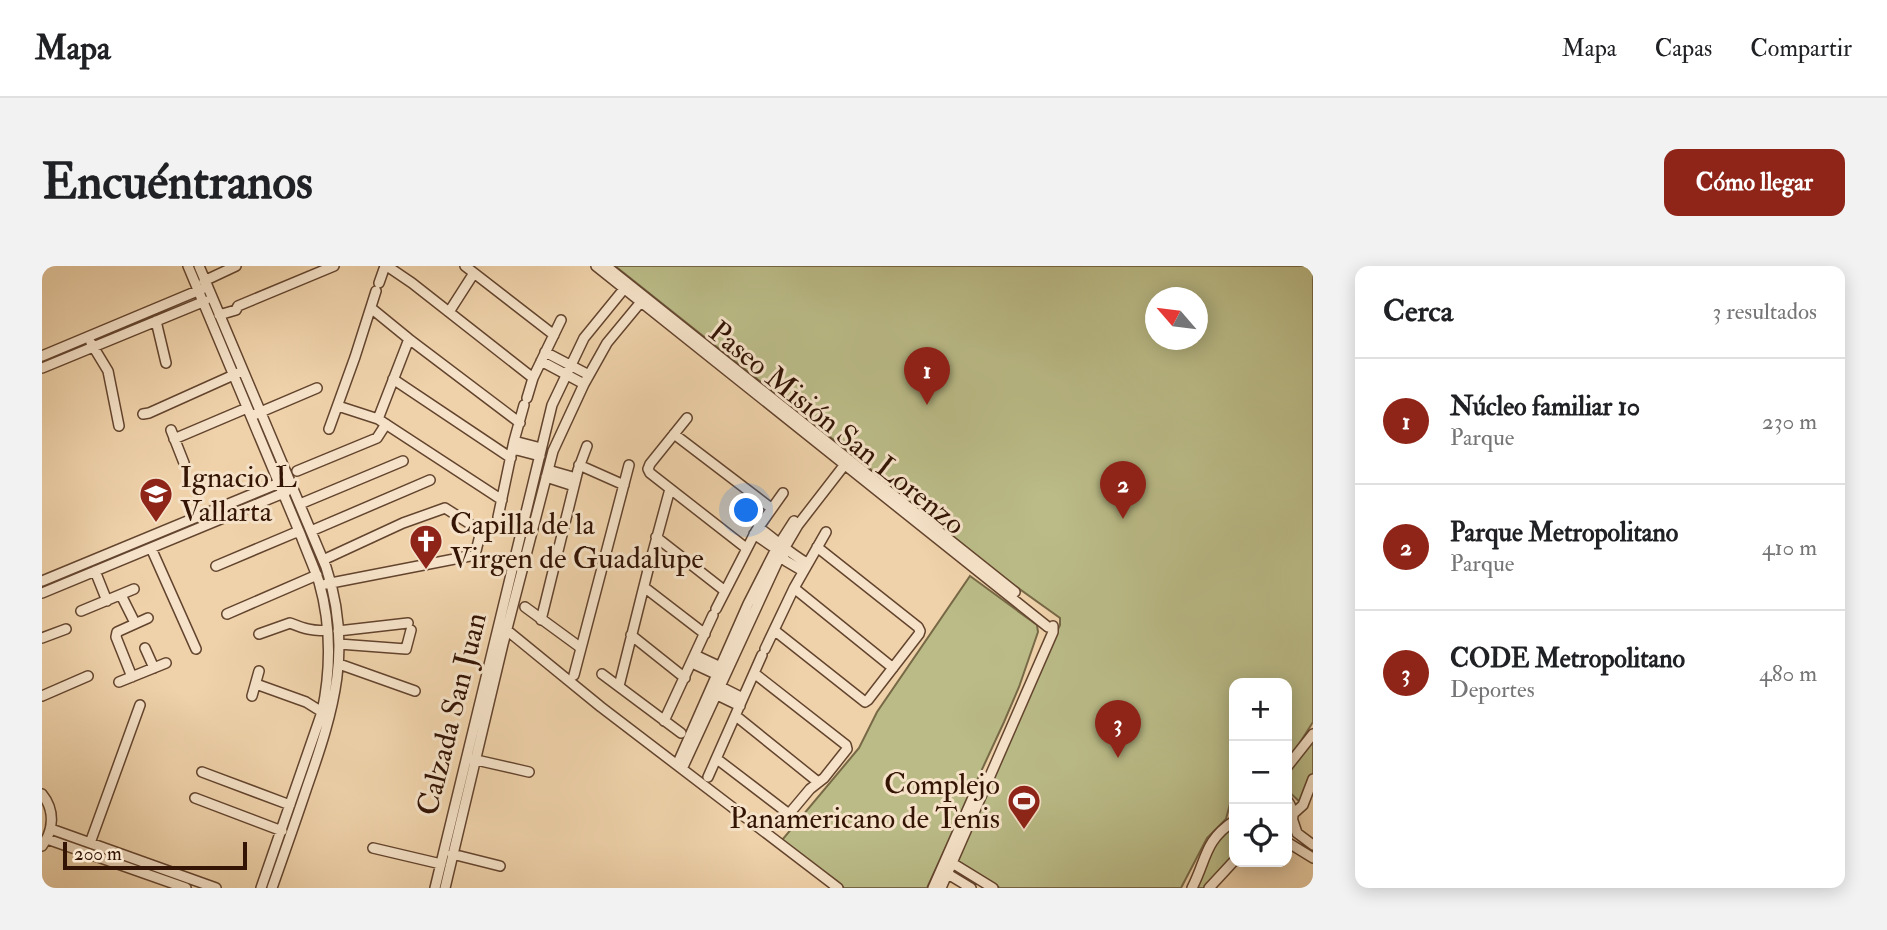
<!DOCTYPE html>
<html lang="es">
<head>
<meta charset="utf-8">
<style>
	body { margin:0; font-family:"IM FELL Double Pica",serif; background:#f2f2f2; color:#202124 }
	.controls { position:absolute; right:21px; bottom:21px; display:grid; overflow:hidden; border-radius:14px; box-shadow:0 4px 18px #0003 }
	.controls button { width:63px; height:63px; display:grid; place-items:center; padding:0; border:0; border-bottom:2px solid #e0e0e0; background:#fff; color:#202124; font:35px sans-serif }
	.compass { position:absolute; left:1103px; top:21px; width:63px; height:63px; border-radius:50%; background:#fff; box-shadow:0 4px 18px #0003; rotate:298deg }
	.scale { position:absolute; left:21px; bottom:18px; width:184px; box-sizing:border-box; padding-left:7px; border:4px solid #341505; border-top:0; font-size:19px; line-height:24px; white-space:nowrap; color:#341505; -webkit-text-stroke:5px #f5e2c8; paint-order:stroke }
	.you { position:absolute; left:705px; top:245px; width:24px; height:24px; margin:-18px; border:5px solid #fff; border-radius:50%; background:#1a73e8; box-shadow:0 0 0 10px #1a73e833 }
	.badge { display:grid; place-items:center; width:46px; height:46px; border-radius:50%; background:#8f2418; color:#fff; font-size:23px; font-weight:700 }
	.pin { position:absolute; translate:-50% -58px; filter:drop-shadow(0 2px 4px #0008) }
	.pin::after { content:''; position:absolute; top:37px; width:24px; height:21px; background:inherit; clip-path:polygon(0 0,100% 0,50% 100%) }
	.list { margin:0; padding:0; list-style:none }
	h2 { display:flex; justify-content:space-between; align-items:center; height:91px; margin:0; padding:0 28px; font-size:30px }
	h2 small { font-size:23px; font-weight:400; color:#757577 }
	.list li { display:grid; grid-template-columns:46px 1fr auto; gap:21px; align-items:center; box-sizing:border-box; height:126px; padding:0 28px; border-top:2px solid #e0e0e0 }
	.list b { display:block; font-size:26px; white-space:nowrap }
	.list p { margin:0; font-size:23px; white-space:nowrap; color:#757577 }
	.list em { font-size:23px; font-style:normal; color:#757577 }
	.icon { flex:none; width:38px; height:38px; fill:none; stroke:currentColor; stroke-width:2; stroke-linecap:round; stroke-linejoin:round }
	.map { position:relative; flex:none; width:1271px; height:622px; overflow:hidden; border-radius:14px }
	header { display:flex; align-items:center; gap:42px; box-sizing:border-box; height:98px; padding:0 35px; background:#fff; border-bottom:2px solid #e0e0e0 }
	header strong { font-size:33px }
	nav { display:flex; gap:38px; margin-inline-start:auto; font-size:24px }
	.intro { display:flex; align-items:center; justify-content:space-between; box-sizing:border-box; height:168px; padding:0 42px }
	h1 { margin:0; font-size:49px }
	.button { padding:18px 32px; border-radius:14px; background:#8f2418; color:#fff; font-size:24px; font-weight:700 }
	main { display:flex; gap:42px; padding:0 42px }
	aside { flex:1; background:#fff; border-radius:14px; box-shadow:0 4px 18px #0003 }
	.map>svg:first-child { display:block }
	.green { fill:#babb87; stroke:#776846; stroke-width:2; fill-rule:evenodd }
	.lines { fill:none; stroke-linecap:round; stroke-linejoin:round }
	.minor-casing { stroke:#63442e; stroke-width:12 }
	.minor { stroke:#f5e2c8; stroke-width:9 }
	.labels { text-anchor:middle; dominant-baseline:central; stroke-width:6; stroke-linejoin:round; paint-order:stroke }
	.street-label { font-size:30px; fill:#341505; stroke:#f5e2c8 }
	.poi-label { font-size:30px; fill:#341505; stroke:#f5e2c8; text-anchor:start }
</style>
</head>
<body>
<header>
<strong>Mapa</strong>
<nav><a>Mapa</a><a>Capas</a><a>Compartir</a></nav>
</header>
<div class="intro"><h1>Encuéntranos</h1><a class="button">Cómo llegar</a></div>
<main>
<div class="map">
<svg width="1271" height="622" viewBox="0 0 1271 622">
	<rect width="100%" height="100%" fill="#efd2aa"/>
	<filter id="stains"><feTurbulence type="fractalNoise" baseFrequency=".00286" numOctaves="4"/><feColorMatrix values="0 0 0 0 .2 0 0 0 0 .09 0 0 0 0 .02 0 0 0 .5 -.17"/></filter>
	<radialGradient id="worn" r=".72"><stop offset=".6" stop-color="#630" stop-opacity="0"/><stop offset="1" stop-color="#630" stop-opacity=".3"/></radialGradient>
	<path class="green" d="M 573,0 L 1271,0 L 1271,456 L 1245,497 L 1245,417 L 1192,417 L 1192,531 L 1189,534 L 1184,553 L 1165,572 L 1139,622 L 958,622 L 915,595 L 1018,359 L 1018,352 L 958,309 L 822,198 ZM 1114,32 L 1156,32 L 1156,74 L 1114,74 Z
		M 928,310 L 995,359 L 996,366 L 977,421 L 962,456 L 885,622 L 802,622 L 740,574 L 817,482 L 835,446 Z
		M 1271,473 L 1271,508 L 1259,537 L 1245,524 L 1245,502 Z
		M 1192,560 L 1192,592 L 1166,622 L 1152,622 L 1174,574 Z"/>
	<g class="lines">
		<defs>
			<path id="minor" d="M 146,0 L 259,270 C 265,286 272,301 277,316 C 289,358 289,403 280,446 L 219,622
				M 157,0 L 284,301 C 311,382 292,444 265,521 C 254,554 242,588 230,622
				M 345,0 L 370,17 L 491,112
				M 423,0 L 512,69
				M 554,0 L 1006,361
				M 564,0 L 973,326
				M 162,15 L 194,0
				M 337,17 L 343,0
				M 329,42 L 367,73 L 478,157
				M 407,46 L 432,7
				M 177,49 L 194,44 L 196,40 L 292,0
				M 114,55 L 124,97
				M 49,77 L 66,105 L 77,160
				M 503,86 L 547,109
				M 0,90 L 160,23
				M 499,95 L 542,118
				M 0,102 L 163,35
				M 351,113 L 469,192
				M 485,132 L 491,112 L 519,54
				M 296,140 L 336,153 L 460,234
				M 101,148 L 107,147 L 196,107
				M 214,148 L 275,122
				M 645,152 L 608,198 L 606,203 L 608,207 L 704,282
				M 336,153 L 367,73
				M 287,163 L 313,91 L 334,25
				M 129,164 L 142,197
				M 632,168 L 729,242
				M 132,173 L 205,142
				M 472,175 L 499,182
				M 471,183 L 498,190
				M 537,199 L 582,219
				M 506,204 L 534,212
				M 255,205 L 335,172 L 344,158
				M 504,211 L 532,220
				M 258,238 L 361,195
				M 456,251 L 472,175 L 482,139
				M 716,261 C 733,273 747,287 765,297
				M 269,265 L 388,214
				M 712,268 L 734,283 L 744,295 L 761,305
				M 614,271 L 683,325
				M 109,282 L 154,383
				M 609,293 L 628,223
				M 281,294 L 361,257 L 403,242 L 439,265 L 433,289 L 284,318
				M 174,300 L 257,265
				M 53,305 L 65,335
				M 0,315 L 242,215
				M 602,321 L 663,368
				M 752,322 L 851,402
				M 0,327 L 244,226
				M 79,329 L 93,357
				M 483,341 L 539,382
				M 674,343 L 714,265 L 741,227
				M 39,345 L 92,323
				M 185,348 L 275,309
				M 499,354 L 536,204 L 545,180
				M 461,361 L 559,441 L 796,622
				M 732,364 L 823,436 L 826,434 L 877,368 L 878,365 L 876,361 L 775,281
				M 296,365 L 366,357
				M 217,368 L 248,357 C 261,362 271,366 285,364
				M 589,369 L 643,412
				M 0,372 L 24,363
				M 297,378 L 364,383 L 369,364
				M 103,382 L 112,402
				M 723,383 L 752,322 L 784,266
				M 653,389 L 683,403
				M 650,397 L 680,411
				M 297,398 L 373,425
				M 560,408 L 639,467
				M 532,409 L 587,199
				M 90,411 L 74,371 L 75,366 L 106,352
				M 77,416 L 124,397
				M 214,418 L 264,436 L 280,446
				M 675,419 L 701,432
				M 577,420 L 607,300
				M 669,426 L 698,440
				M 0,430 L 46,410
				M 210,430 L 217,405
				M 694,450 L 776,516
				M 622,455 L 671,349
				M 430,493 L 487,506
				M 675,493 L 747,548 L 768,523 L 782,512 L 805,483 L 804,479 L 712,407
				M 635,499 L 706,338 L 734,283 L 752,255
				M 1245,501 L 1271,468
				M 640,503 L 739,288 L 756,259 L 804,197
				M 160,506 L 248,539
				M 666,511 L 720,389
				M 0,528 C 13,544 12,564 0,580
				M 153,532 L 240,565
				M 1245,534 C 1253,545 1253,555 1245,566
				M 1251,548 L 1261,539 L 1271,513
				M 1251,555 L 1255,567 L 1271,579
				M 9,563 L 174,622
				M 5,573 L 144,622
				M 1245,576 L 1271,592
				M 48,577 L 98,439
				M 331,582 L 399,598
				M 410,588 L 458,600
				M 907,595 L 951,622
				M 901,605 L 929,622
				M 393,622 L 510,139 L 542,72 L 586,18
				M 403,622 L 461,378 L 511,185 L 542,118 L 565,77 L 603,31
				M 891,622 L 936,520
				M 899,622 L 1011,366 L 1011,360
				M 1150,622 C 1165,593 1162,575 1192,555
				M 1167,622 L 1192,595"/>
		</defs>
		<use href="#minor" class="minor-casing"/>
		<use href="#minor" class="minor"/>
	</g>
	<defs>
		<symbol id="school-pin" viewBox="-11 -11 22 30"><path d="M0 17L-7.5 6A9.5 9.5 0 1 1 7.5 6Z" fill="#8f2418" stroke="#f5e2c8"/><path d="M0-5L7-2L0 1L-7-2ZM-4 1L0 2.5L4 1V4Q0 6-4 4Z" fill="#fff"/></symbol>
		<symbol id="church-pin" viewBox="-11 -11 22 30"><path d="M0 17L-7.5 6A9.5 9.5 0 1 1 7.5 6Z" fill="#8f2418" stroke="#f5e2c8"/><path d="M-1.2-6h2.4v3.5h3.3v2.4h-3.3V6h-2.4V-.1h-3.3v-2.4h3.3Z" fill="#fff"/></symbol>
		<symbol id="stadium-pin" viewBox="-11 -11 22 30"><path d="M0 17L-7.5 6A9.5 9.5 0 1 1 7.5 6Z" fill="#8f2418" stroke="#f5e2c8"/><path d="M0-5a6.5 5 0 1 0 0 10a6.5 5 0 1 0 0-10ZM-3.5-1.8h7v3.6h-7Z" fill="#fff"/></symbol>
	</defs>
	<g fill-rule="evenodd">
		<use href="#school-pin" x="95" y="209" width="38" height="52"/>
		<use href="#church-pin" x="365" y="256" width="38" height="52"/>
		<use href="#stadium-pin" x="963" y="516" width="38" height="52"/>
	</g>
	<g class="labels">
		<g class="street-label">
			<text transform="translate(795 162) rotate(39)">Paseo Misión San Lorenzo</text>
			<text transform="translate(410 448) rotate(-76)">Calzada San Juan</text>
		</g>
		<g class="poi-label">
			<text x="138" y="211">Ignacio L<tspan x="138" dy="34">Vallarta</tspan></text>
			<text x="408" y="258">Capilla de la<tspan x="408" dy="34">Virgen de Guadalupe</tspan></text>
			<text x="958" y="518" text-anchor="end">Complejo<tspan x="958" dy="34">Panamericano de Tenis</tspan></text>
		</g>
	</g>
	<rect width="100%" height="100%" filter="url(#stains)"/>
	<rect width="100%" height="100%" fill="url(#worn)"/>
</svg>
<div class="controls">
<button>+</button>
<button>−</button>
<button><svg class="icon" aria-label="locate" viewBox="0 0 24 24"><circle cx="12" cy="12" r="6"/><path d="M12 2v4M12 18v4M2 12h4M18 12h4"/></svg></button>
</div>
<svg class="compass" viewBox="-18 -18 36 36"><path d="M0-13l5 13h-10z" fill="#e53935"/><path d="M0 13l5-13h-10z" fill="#757577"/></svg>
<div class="scale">200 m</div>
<div class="you"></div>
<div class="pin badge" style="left:885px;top:139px">1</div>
<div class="pin badge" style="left:1081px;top:253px">2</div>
<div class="pin badge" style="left:1076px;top:492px">3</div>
</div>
<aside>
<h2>Cerca<small>3 resultados</small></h2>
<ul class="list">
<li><span class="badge">1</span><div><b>Núcleo familiar 10</b><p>Parque</p></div><em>230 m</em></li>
<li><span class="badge">2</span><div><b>Parque Metropolitano</b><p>Parque</p></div><em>410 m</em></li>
<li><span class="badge">3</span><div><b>CODE Metropolitano</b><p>Deportes</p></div><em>480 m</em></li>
</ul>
</aside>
</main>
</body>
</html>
